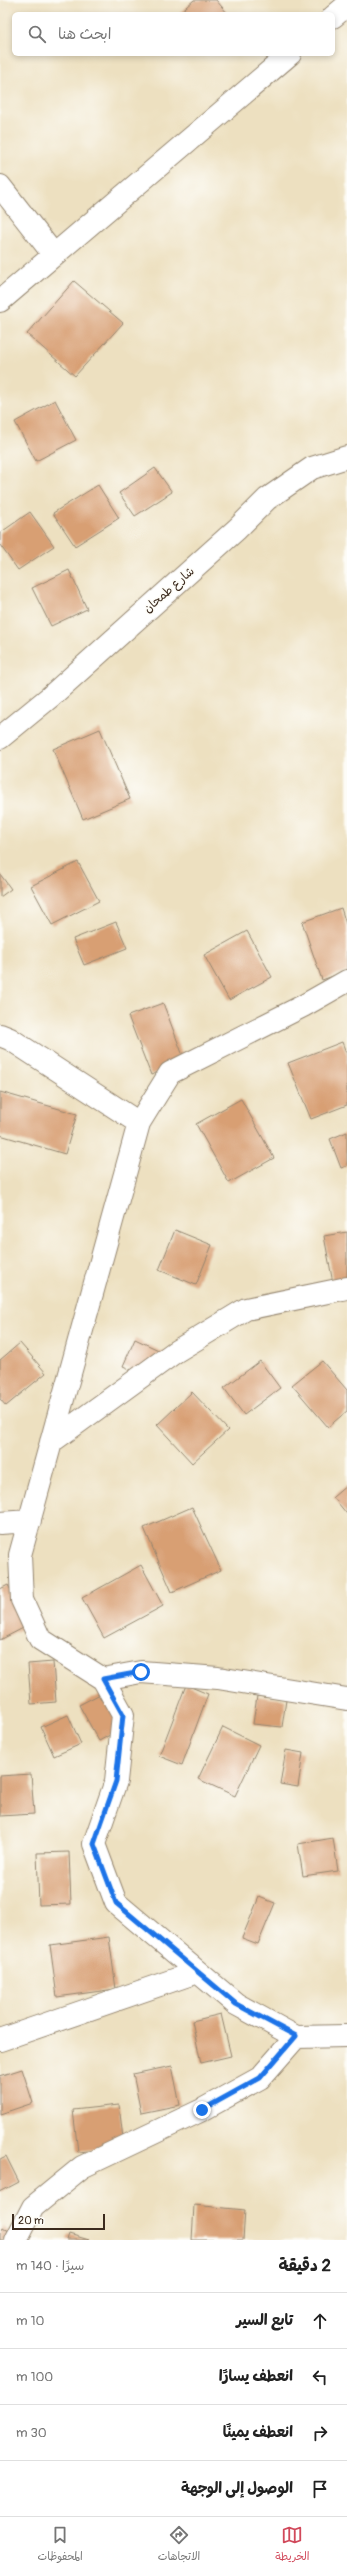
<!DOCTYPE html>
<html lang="ar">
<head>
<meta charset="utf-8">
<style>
	body { margin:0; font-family:Pangolin,"Playpen Sans Arabic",sans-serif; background:#f6f6f6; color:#222; direction:rtl }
	.scale { position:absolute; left:12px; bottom:10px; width:93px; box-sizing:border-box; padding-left:4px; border:2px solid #3b2a1e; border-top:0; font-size:11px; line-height:14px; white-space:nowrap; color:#3b2a1e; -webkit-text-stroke:3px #fdfcf7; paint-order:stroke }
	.stop { position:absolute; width:12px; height:12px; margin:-9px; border:3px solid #1a73e8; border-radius:50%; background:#fff }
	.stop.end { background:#1a73e8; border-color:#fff; box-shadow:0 1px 4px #0008 }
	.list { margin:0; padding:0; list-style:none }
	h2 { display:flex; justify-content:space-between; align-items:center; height:52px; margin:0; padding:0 16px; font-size:17px }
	h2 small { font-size:13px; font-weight:400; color:#767676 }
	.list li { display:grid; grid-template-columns:26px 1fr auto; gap:12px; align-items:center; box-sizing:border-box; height:56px; padding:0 16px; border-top:1px solid #e0e0e0 }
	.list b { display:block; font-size:15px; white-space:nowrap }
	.list em { font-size:13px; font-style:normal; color:#767676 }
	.icon { flex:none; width:22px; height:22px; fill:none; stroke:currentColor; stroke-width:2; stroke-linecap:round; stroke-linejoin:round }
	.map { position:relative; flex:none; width:347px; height:2240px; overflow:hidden; direction:ltr }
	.search { position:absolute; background:#fff; box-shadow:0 2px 6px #0003; left:12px; right:12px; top:12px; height:44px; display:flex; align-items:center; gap:10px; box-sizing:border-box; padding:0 14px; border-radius:6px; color:#767676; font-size:15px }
	.sheet { height:276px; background:#fff }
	nav { display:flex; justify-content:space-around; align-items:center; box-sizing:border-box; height:56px; border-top:1px solid #e0e0e0; background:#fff; font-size:11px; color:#767676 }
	nav a { display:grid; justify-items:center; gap:2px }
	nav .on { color:#d1495b }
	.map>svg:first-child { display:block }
	.building { fill:#d89f73 }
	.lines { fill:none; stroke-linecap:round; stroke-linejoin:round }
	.minor-casing { stroke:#94856f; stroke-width:24 }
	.minor { stroke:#fff; stroke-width:22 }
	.route { stroke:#1a73e8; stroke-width:5 }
	.labels { text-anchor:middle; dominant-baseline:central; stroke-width:3; stroke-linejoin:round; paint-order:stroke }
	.street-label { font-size:12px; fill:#3b2a1e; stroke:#fdfcf7 }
</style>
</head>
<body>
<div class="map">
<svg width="347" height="2240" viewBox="0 0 347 2240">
	<rect width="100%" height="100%" fill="#fdfcf7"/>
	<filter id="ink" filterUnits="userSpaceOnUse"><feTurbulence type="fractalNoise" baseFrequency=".025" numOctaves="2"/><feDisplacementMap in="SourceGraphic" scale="8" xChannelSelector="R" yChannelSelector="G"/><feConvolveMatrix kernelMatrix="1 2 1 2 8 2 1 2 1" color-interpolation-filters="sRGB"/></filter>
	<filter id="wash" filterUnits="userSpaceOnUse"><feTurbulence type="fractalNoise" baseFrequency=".012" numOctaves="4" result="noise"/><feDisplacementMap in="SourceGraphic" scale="16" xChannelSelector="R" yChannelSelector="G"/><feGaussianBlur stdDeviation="0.9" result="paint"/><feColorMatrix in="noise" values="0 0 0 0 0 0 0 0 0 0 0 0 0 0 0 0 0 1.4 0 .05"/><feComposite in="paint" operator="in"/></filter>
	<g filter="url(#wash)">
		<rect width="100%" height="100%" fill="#ede0c0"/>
		<g id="blocks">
			<path class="building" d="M 194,0 L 216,0 L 228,14 L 178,14 Z
				M 74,281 L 123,323 L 75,376 L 27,334 Z
				M 55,400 L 76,440 L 36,461 L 15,422 Z
				M 155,468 L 172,492 L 135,516 L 119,493 Z
				M 98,485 L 119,518 L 75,546 L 53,513 Z
				M 30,512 L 54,546 L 18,570 L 0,545 L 0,533 Z
				M 69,570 L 87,609 L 51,626 L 32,588 Z
				M 100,729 L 130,799 L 83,819 L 53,749 Z
				M 78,862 L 99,901 L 52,925 L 31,886 Z
				M 0,874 L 11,889 L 0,897 Z
				M 341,908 L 347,927 L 347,971 L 322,980 L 302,922 Z
				M 116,922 L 127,948 L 84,965 L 73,939 Z
				M 247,931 L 272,977 L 229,1000 L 204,955 Z
				M 163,1003 L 185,1061 L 151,1075 L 128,1016 Z
				M 342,1042 L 347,1055 L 347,1105 L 311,1119 L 288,1063 Z
				M 0,1092 L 77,1114 L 65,1154 L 0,1135 Z
				M 241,1099 L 274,1158 L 229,1183 L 196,1124 Z
				M 347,1132 L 347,1166 L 341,1168 L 330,1139 Z
				M 175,1230 L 212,1245 L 196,1285 L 159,1270 Z
				M 347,1232 L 347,1280 L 333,1283 L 324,1236 Z
				M 135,1339 L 167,1354 L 154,1380 L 123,1366 Z
				M 20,1343 L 46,1373 L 6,1406 L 0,1399 L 0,1360 Z
				M 260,1361 L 280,1388 L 244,1415 L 224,1388 Z
				M 322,1361 L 347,1390 L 347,1411 L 328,1427 L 292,1385 Z
				M 192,1392 L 228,1430 L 192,1463 L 157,1425 Z
				M 347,1485 L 347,1514 L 333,1497 Z
				M 192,1507 L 221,1570 L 172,1592 L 144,1528 Z
				M 141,1565 L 163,1606 L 104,1638 L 82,1598 Z
				M 8,1585 L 29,1625 L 0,1640 L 0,1589 Z
				M 53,1662 L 56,1702 L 31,1704 L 28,1664 Z
				M 186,1685 L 208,1694 L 182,1765 L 159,1756 Z
				M 106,1691 L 126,1726 L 99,1741 L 79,1705 Z
				M 257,1696 L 286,1700 L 282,1727 L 253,1724 Z
				M 68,1715 L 81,1744 L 54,1756 L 41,1727 Z
				M 223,1727 L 259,1745 L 235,1796 L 198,1779 Z
				M 286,1750 L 303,1753 L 298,1787 L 280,1784 Z
				M 31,1774 L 34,1814 L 0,1816 L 0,1776 Z
				M 333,1838 L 338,1871 L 303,1876 L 298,1844 Z
				M 69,1852 L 71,1904 L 39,1905 L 37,1853 Z
				M 259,1897 L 275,1903 L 258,1944 L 242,1938 Z
				M 109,1937 L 116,1989 L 57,1997 L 50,1945 Z
				M 221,2014 L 231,2056 L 201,2063 L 192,2021 Z
				M 172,2066 L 180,2105 L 141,2113 L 133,2074 Z
				M 22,2069 L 33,2103 L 0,2114 L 0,2076 Z
				M 119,2105 L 124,2147 L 78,2152 L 73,2110 Z
				M 6,2156 L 19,2182 L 0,2192 L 0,2159 Z
				M 194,2205 L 245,2210 L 243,2240 L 192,2240 Z
				M 3,2227 L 21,2240 L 0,2240 L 0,2232 Z
				M 69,2234 L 89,2240 L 67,2240 Z"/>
		</g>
	</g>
	<g filter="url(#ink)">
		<use href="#blocks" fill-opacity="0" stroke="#94856f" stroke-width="1"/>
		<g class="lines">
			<defs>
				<path id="minor" d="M 333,17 L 347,5
					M 0,186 L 54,255
					M 0,301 L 290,54
					M 0,738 L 50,697 L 237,529 L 267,499 L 312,468 L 347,457
					M 347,981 L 303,1006 L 170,1073 L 139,1123 L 20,1555 L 22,1600 L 40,1639 L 103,1679 L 123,1715 L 116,1781 L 94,1844 L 116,1903 L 236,2004 L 296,2037 L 347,2036
					M 0,1035 L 10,1039 L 139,1123
					M 51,1442 L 175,1352 L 246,1309 L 347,1288
					M 0,1523 L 30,1521
					M 103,1679 L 141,1672 L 218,1678 L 347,1699
					M 0,2040 L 197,1972
					M 16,2240 L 33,2207 L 82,2167 L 202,2110 L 260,2078 L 296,2037"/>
			</defs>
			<use href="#minor" class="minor-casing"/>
			<use href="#minor" class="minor"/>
		</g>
	</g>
	<g class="lines" filter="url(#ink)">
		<path class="route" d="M 141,1672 L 103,1679 L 123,1715 L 116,1781 L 94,1844 L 116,1903 L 236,2004 L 296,2036 L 260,2078 L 202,2110"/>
	</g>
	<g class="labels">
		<g class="street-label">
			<text transform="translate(169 590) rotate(-41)">شارع طمحان</text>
		</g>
	</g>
</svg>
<div class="scale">20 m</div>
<div class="stop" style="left:141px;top:1672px"></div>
<div class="stop end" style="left:202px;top:2110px"></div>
<div class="search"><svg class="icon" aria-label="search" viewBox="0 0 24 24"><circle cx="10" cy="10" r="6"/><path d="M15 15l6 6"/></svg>ابحث هنا</div>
</div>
<section class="sheet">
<h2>2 دقيقة<small>سيرًا · 140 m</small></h2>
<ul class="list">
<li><svg class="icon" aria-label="ahead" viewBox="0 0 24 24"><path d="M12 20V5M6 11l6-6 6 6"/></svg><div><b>تابع السير</b></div><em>10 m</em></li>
<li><svg class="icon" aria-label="left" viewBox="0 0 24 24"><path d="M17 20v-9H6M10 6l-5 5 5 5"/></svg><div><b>انعطف يسارًا</b></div><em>100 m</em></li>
<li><svg class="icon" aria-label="right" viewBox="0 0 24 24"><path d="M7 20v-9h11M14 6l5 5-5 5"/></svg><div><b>انعطف يمينًا</b></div><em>30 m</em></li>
<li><svg class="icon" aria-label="arrive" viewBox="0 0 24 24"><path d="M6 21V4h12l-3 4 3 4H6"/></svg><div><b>الوصول إلى الوجهة</b></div></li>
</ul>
</section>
<nav>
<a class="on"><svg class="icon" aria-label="map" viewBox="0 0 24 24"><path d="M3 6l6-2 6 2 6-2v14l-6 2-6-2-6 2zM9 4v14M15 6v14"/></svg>الخريطة</a>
<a><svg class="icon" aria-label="directions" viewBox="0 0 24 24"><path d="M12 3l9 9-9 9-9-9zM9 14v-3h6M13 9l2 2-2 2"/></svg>الاتجاهات</a>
<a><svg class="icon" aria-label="saved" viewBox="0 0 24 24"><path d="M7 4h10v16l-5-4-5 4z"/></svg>المحفوظات</a>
</nav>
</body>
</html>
